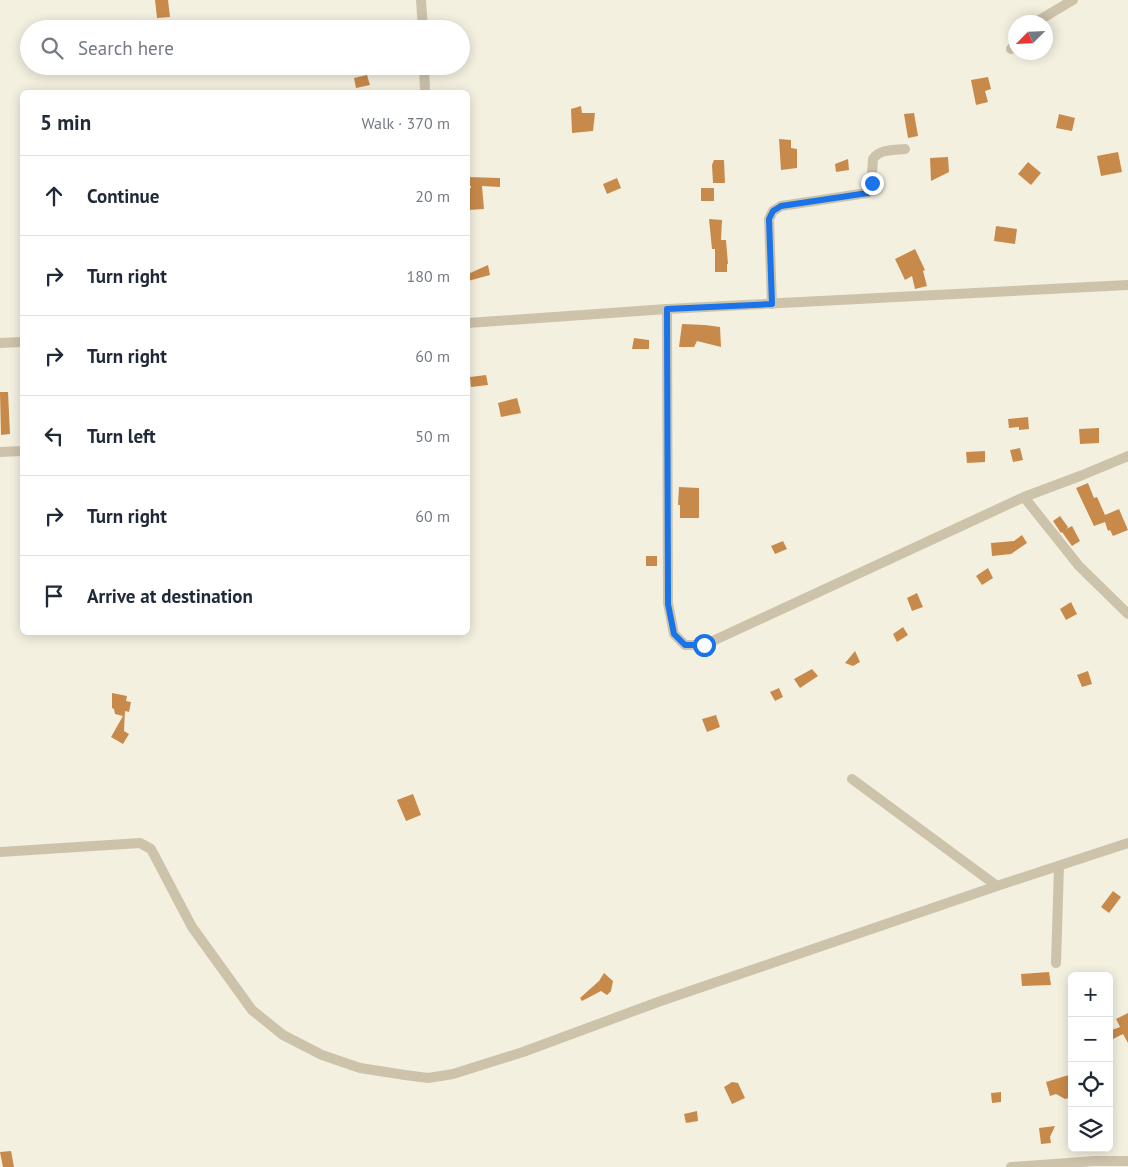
<!DOCTYPE html>
<html lang="en">
<head>
<meta charset="utf-8">
<style>
	body { margin:0; font-family:"PT Sans",sans-serif; background:#f6f6f7; color:#1f2937 }
	.controls { position:absolute; right:15px; bottom:15px; display:grid; overflow:hidden; border-radius:8px; box-shadow:0 2px 12px #0003 }
	.controls button { width:45px; height:45px; display:grid; place-items:center; padding:0; border:0; border-bottom:1px solid #e0e1e3; background:#fff; color:#1f2937; font:25px sans-serif }
	.compass { position:absolute; left:1008px; top:15px; width:45px; height:45px; border-radius:50%; background:#fff; box-shadow:0 2px 12px #0003; rotate:246deg }
	.stop { position:absolute; width:15px; height:15px; margin:-11px; border:4px solid #1a73e8; border-radius:50%; background:#fff }
	.stop.end { background:#1a73e8; border-color:#fff; box-shadow:0 1px 5px #0008 }
	.list { margin:0; padding:0; list-style:none }
	h2 { display:flex; justify-content:space-between; align-items:center; height:65px; margin:0; padding:0 20px; font-size:21px }
	h2 small { font-size:16px; font-weight:400; color:#747a83 }
	.list li { display:grid; grid-template-columns:32px 1fr auto; gap:15px; align-items:center; box-sizing:border-box; height:80px; padding:0 20px; border-top:1px solid #e0e1e3 }
	.list b { display:block; font-size:19px; white-space:nowrap }
	.list em { font-size:16px; font-style:normal; color:#747a83 }
	.icon { flex:none; width:28px; height:28px; fill:none; stroke:currentColor; stroke-width:2; stroke-linecap:round; stroke-linejoin:round }
	.map { position:relative; flex:none; width:1128px; height:1167px; overflow:hidden }
	.search { position:absolute; background:#fff; box-shadow:0 2px 12px #0003; left:20px; top:20px; width:450px; height:55px; display:flex; align-items:center; gap:12px; box-sizing:border-box; padding:0 18px; border-radius:28px; color:#747a83; font-size:19px }
	.panel { position:absolute; background:#fff; box-shadow:0 2px 12px #0003; left:20px; top:90px; width:450px; height:545px; border-radius:8px }
	.map>svg:first-child { display:block }
	.building { fill:#c88a4a }
	.lines { fill:none; stroke-linecap:round; stroke-linejoin:round }
	.street { stroke:#cdc3ab; stroke-width:10 }
	.route { stroke:#1a73e8; stroke-width:6 }
</style>
</head>
<body>
<div class="map">
<svg width="1128" height="1167" viewBox="0 0 1128 1167">
	<rect width="100%" height="100%" fill="#f4f0e0"/>
	<path class="building" d="M 155,0 L 168,0 L 170,17 L 157,18 Z
		M 367,75 L 370,85 L 356,88 L 354,78 Z
		M 988,77 L 991,89 L 985,91 L 988,102 L 976,105 L 971,80 Z
		M 581,106 L 582,113 L 595,113 L 593,131 L 572,133 L 571,109 Z
		M 914,113 L 918,136 L 908,138 L 904,114 Z
		M 1059,114 L 1075,118 L 1072,131 L 1056,128 Z
		M 779,139 L 791,140 L 791,148 L 797,149 L 797,168 L 781,170 Z
		M 1118,152 L 1122,172 L 1101,176 L 1097,156 Z
		M 948,157 L 949,172 L 931,181 L 930,158 Z
		M 848,159 L 849,170 L 836,172 L 835,164 Z
		M 714,160 L 724,160 L 725,183 L 713,183 L 712,165 Z
		M 1028,162 L 1041,173 L 1031,185 L 1018,174 Z
		M 468,177 L 500,178 L 500,187 L 482,186 L 484,209 L 468,210 L 468,188 L 471,188 L 471,186 L 468,186 Z
		M 617,178 L 621,188 L 607,194 L 603,184 Z
		M 701,188 L 714,188 L 714,201 L 701,201 Z
		M 709,219 L 722,220 L 721,240 L 726,240 L 728,264 L 727,264 L 727,272 L 715,272 L 715,249 L 712,249 Z
		M 996,226 L 1017,229 L 1015,244 L 994,241 Z
		M 915,249 L 925,270 L 923,271 L 927,286 L 915,289 L 912,276 L 905,280 L 895,259 Z
		M 488,265 L 490,275 L 468,281 L 468,274 Z
		M 682,324 L 705,325 L 720,327 L 721,347 L 697,341 L 694,347 L 679,347 Z
		M 634,338 L 649,340 L 649,349 L 632,349 Z
		M 486,375 L 488,385 L 471,387 L 470,377 Z
		M 0,392 L 8,392 L 10,434 L 1,435 Z
		M 517,398 L 521,413 L 501,417 L 498,403 Z
		M 1028,417 L 1029,429 L 1019,430 L 1019,427 L 1009,428 L 1008,419 Z
		M 1099,428 L 1099,443 L 1080,444 L 1079,429 Z
		M 1020,448 L 1023,460 L 1013,462 L 1010,450 Z
		M 985,451 L 985,462 L 967,463 L 966,452 Z
		M 1088,483 L 1094,498 L 1097,497 L 1105,515 L 1119,509 L 1128,530 L 1113,536 L 1110,530 L 1108,531 L 1105,522 L 1094,526 L 1076,488 Z
		M 679,487 L 699,488 L 699,518 L 680,518 L 680,505 L 678,505 Z
		M 1060,516 L 1068,527 L 1066,529 L 1072,526 L 1080,541 L 1072,546 L 1062,532 L 1061,533 L 1053,521 Z
		M 1022,535 L 1027,543 L 1011,554 L 992,556 L 991,543 L 1014,541 Z
		M 783,541 L 787,549 L 775,554 L 771,546 Z
		M 646,556 L 657,556 L 657,566 L 646,566 Z
		M 988,568 L 993,578 L 982,585 L 976,576 Z
		M 917,593 L 923,607 L 912,611 L 907,598 Z
		M 1071,602 L 1077,614 L 1066,620 L 1060,609 Z
		M 903,627 L 908,635 L 897,642 L 893,634 Z
		M 855,651 L 860,662 L 853,666 L 845,663 Z
		M 812,669 L 818,676 L 800,688 L 794,679 Z
		M 1088,671 L 1092,684 L 1082,687 L 1077,675 Z
		M 779,688 L 783,697 L 775,701 L 770,692 Z
		M 112,693 L 127,696 L 126,701 L 131,702 L 129,712 L 125,711 L 124,731 L 129,734 L 123,744 L 111,737 L 123,716 L 115,714 L 114,709 L 112,708 Z
		M 716,715 L 720,727 L 707,732 L 702,719 Z
		M 413,794 L 421,815 L 406,821 L 397,800 Z
		M 1113,891 L 1121,897 L 1109,913 L 1101,907 Z
		M 1049,972 L 1051,985 L 1022,986 L 1021,974 Z
		M 604,973 L 613,981 L 611,991 L 607,995 L 601,991 L 582,1001 L 580,998 L 599,981 Z
		M 1128,1013 L 1128,1043 L 1123,1034 L 1109,1041 L 1109,1031 L 1120,1027 L 1116,1019 Z
		M 1072,1074 L 1072,1097 L 1065,1099 L 1056,1094 L 1050,1096 L 1046,1082 Z
		M 732,1082 L 738,1083 L 745,1098 L 732,1104 L 724,1087 Z
		M 1001,1092 L 1001,1102 L 992,1103 L 991,1093 Z
		M 697,1111 L 698,1121 L 686,1123 L 684,1114 Z
		M 1055,1126 L 1050,1137 L 1051,1143 L 1041,1144 L 1039,1128 Z
		M 11,1151 L 14,1167 L 3,1167 L 0,1152 Z"/>
	<g class="lines">
		<path class="street" d="M 421,0 L 423,29
			M 1036,22 L 1073,0
			M 1011,49 L 1016,43
			M 424,66 L 425,92
			M 772,304 L 769,219 L 773,211 L 781,206 L 867,193 L 871,189 L 873,159 C 879,149 894,150 905,149
			M 667,309 L 668,603 L 674,634 L 685,645 L 704,645 L 1024,497 L 1080,476 L 1128,456
			M 468,323 L 667,309 L 1128,285
			M 0,343 L 22,342
			M 0,452 L 22,451
			M 1024,497 L 1079,566 L 1128,614
			M 852,779 L 997,886
			M 0,852 L 140,843 L 151,849 L 192,927 L 252,1010 L 283,1035 L 322,1055 L 360,1068 L 405,1075 L 428,1078 L 453,1074 L 523,1052 L 658,1002 L 997,886 L 1128,843
			M 1056,963 L 1059,866
			M 1011,1167 L 1095,1161 L 1128,1161"/>
	</g>
	<g class="lines">
		<path class="route" d="M 704,645 L 685,645 L 674,634 L 668,604 L 667,309 L 772,304 L 769,219 L 773,211 L 781,206 L 868,193 L 871,189 L 872,183"/>
	</g>
</svg>
<div class="controls">
<button>+</button>
<button>−</button>
<button><svg class="icon" aria-label="locate" viewBox="0 0 24 24"><circle cx="12" cy="12" r="6"/><path d="M12 2v4M12 18v4M2 12h4M18 12h4"/></svg></button>
<button><svg class="icon" aria-label="layers" viewBox="0 0 24 24"><path d="M12 4l9 5-9 5-9-5zM3 14l9 5 9-5"/></svg></button>
</div>
<svg class="compass" viewBox="-18 -18 36 36"><path d="M0-13l5 13h-10z" fill="#e53935"/><path d="M0 13l5-13h-10z" fill="#747a83"/></svg>
<div class="stop" style="left:704px;top:645px"></div>
<div class="stop end" style="left:872px;top:183px"></div>
<div class="search"><svg class="icon" aria-label="search" viewBox="0 0 24 24"><circle cx="10" cy="10" r="6"/><path d="M15 15l6 6"/></svg>Search here</div>
<section class="panel">
<h2>5 min<small>Walk · 370 m</small></h2>
<ul class="list">
<li><svg class="icon" aria-label="ahead" viewBox="0 0 24 24"><path d="M12 20V5M6 11l6-6 6 6"/></svg><div><b>Continue</b></div><em>20 m</em></li>
<li><svg class="icon" aria-label="right" viewBox="0 0 24 24"><path d="M7 20v-9h11M14 6l5 5-5 5"/></svg><div><b>Turn right</b></div><em>180 m</em></li>
<li><svg class="icon" aria-label="right" viewBox="0 0 24 24"><path d="M7 20v-9h11M14 6l5 5-5 5"/></svg><div><b>Turn right</b></div><em>60 m</em></li>
<li><svg class="icon" aria-label="left" viewBox="0 0 24 24"><path d="M17 20v-9H6M10 6l-5 5 5 5"/></svg><div><b>Turn left</b></div><em>50 m</em></li>
<li><svg class="icon" aria-label="right" viewBox="0 0 24 24"><path d="M7 20v-9h11M14 6l5 5-5 5"/></svg><div><b>Turn right</b></div><em>60 m</em></li>
<li><svg class="icon" aria-label="arrive" viewBox="0 0 24 24"><path d="M6 21V4h12l-3 4 3 4H6"/></svg><div><b>Arrive at destination</b></div></li>
</ul>
</section>
</div>
</body>
</html>
